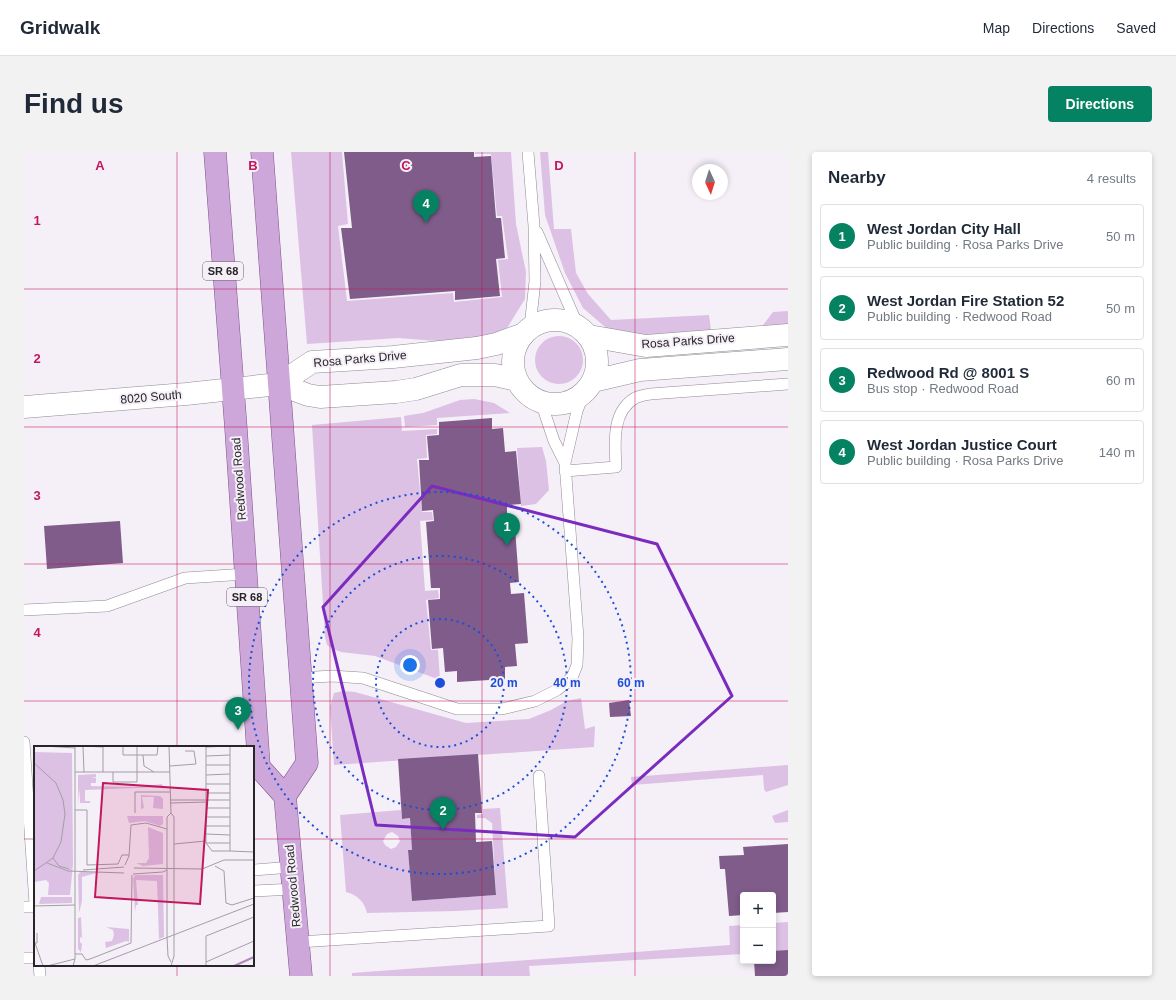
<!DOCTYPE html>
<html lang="en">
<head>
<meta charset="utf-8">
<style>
	body { margin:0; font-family:Arial,sans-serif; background:#f2f2f3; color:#1f2937 }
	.controls { position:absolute; right:12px; bottom:12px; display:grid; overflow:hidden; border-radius:4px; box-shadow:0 2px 6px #0003 }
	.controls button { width:36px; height:36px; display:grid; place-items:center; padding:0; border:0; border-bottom:1px solid #e0e1e3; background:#fff; color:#1f2937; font:20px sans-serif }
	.compass { position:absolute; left:668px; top:12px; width:36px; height:36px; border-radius:50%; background:#fff; box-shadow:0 2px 6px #0003; rotate:176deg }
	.you { position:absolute; left:386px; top:513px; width:14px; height:14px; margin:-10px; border:3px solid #fff; border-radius:50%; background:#1a73e8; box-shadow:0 0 0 6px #1a73e833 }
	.badge { display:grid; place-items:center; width:26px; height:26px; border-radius:50%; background:#058262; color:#fff; font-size:13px; font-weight:700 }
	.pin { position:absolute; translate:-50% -33px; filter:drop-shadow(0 1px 2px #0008) }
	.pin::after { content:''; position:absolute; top:21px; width:14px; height:12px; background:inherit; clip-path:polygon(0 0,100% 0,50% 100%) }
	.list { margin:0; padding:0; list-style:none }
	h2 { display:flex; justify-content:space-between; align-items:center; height:52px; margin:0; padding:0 16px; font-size:17px }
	h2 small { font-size:13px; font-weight:400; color:#747a83 }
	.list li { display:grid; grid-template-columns:26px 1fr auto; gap:12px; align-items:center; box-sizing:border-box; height:64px; margin:0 8px 8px; padding:0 8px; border:1px solid #e0e1e3; border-radius:4px }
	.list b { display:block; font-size:15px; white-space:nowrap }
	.list p { margin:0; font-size:13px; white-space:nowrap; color:#747a83 }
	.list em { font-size:13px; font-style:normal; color:#747a83 }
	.map { position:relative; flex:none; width:764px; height:824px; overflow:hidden; border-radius:4px }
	header { display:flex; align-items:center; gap:24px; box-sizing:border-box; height:56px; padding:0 20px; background:#fff; border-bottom:1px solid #e0e1e3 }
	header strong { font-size:19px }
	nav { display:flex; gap:22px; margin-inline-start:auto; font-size:14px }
	.intro { display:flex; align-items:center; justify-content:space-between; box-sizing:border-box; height:96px; padding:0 24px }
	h1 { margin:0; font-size:28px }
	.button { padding:10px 18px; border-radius:4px; background:#058262; color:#fff; font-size:14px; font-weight:700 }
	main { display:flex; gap:24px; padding:0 24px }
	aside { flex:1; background:#fff; border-radius:4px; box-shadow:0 2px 6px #0003 }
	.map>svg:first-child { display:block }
	.green { fill:#dcc1e4; fill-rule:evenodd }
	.building { fill:#7f5c8a }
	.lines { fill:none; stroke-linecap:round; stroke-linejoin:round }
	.lane-casing { stroke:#908a92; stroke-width:12 }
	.street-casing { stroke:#908a92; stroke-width:23 }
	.primary-casing { stroke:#7d538a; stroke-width:23 }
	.lane { stroke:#fff; stroke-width:11 }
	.street { stroke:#fff; stroke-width:22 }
	.primary { stroke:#cda7d9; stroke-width:22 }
	.marked { fill:none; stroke:#7b2cbf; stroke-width:3; stroke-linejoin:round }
	.grid { fill:none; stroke:#c2185b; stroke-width:1; stroke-opacity:0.55 }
	.ring { fill:none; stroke:#1d4ed8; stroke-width:2; stroke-dasharray:2 4 }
	.labels { text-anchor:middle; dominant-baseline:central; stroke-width:4; stroke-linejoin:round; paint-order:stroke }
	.shield { fill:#f5eff8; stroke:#666266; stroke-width:1 }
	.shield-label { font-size:11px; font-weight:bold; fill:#282528 }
	.street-label { font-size:12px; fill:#282528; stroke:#f5eff8 }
	.inset-river { fill:none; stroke:#af89bb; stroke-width:2 }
	.inset-road { fill:none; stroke:#a39ea5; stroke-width:1 }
	.view { fill:#c2185b; fill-opacity:0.15; stroke:#c2185b; stroke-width:2 }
	.inset-edge { fill:none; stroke:#282528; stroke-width:2 }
	.grid-label { font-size:13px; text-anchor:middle; font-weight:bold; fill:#c2185b; stroke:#f5eff8; stroke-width:4; stroke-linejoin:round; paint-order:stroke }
	.centre { fill:#1d4ed8; stroke:#f5eff8; stroke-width:2 }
	.ring-label { font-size:12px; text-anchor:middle; font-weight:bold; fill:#1d4ed8; stroke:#f5eff8; stroke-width:4; stroke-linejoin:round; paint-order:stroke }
</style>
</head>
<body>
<header>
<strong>Gridwalk</strong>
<nav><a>Map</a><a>Directions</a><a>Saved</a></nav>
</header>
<div class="intro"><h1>Find us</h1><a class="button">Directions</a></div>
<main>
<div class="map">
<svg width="764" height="824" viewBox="0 0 764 824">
	<rect width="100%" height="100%" fill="#f5eff8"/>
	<path class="green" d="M 267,0 L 318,0 L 324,72 L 314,74 L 323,149 L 429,141 L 430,150 L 478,145 L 474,108 L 484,107 L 478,64 L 473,64 L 467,2 L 451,2 L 451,0 L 487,0 L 492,72 L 502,120 L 501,147 L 483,176 L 455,188 L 426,190 L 374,186 L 283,192 Z
		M 516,0 L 524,0 L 530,77 L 547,77 L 552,121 L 564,142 L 587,168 L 685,163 L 687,178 L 619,188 L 588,181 L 559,156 L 541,121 L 521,63 Z
		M 764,159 L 764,175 L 736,177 L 749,160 Z
		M511 208a24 24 0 1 1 48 0a24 24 0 1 1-48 0Z
		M 450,247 L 470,251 L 486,261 L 413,266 L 413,273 L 381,275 L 380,264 L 399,261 L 436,248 Z
		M 377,265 L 378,279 L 413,277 L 413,282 L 402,283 L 403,306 L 393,307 L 398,360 L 408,360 L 409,368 L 396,369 L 401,439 L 414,438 L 415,446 L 402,448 L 407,498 L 414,498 L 416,528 L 351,504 L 317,500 L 309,497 L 303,493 L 301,485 L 288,273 Z
		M 518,295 L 522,309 L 525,338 L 512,352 L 497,354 L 493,296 Z
		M 319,539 L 331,540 L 442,571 L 505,567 L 527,558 L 543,549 L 557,546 L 561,577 L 571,574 L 570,595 L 310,613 L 306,555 L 310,541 Z
		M 764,613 L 764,633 L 742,640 L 740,637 L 739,623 L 608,633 L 607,625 Z
		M 476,656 L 484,756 L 432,759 L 343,761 C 340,749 333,743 322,740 L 316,663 L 377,658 L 378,667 L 386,666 L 388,698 L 384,698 L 388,749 L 472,743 L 468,671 L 461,666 L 453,666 L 453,663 L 459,662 L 459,657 ZM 368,680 L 374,684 L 376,689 L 372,695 L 367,697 L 361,693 L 359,689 L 363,682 Z
		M 764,658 L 764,670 L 751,671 L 748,664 Z
		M 764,770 L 764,799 L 749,800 L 749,771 Z
		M 719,773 L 719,802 L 505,814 L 506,824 L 328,824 L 328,821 L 706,793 L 705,774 Z"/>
	<path class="building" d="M 320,0 L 450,0 L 450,5 L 467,4 L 472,66 L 477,66 L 481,106 L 472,107 L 476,144 L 431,148 L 431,139 L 326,147 L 317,76 L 328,76 Z
		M 468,266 L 468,277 L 479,276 L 481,300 L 492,299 L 497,352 L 483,353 L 483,364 L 490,363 L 495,430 L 486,431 L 487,442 L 500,441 L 504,491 L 491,492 L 493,514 L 481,515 L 481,527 L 433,530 L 433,519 L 421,520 L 419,496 L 408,497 L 404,448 L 416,447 L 416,436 L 407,436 L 402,370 L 410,369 L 409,358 L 398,359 L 395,308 L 405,308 L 403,284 L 415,283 L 415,270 Z
		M 96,369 L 99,411 L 23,417 L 20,374 Z
		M 605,548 L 607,564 L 586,565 L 585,551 Z
		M 454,602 L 458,661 L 451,661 L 452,690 L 468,689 L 472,743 L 388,749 L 384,698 L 388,698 L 386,666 L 378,667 L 374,607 Z
		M 764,692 L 764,760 L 749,761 L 749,743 L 719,743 L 719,763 L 705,764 L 701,717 L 696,717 L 695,704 L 720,703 L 719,695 Z
		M 764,798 L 764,824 L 731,824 L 730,809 L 749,809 L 749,799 Z"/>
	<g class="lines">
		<defs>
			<path id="lane" d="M 504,0 L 510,74 L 511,129 L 506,175
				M 513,80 L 554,174
				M 541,311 L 553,259 L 560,241
				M 541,319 L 592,315 C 591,293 587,260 611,246 C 615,244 621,243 626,242 L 764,232
				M 0,458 L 83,454 L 161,426 L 222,422
				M 276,526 L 308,524 L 339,526 L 433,557 L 478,557 L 511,549 L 533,538 L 542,531 L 549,523 L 553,513 L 554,486 L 541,311 L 530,289 L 517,250
				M 0,590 L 11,752
				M 229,718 L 268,715
				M 229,739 L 270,737
				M 0,755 L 11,755
				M 275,790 L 525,774 L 515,624
				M 0,806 L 11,806
				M 15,813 L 16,824"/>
			<path id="street" d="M489 210a42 42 0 1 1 84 0a42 42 0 1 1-84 0Z
				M 565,184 L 622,194 L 764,183
				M 569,229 L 616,218 L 764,207
				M 255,232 L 288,210 L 369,205 L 453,196 L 472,192 L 497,183
				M 0,255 L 162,242 L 255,232 L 284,243 L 296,245 L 372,240 L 392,237 L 437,223 L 471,223 L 493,228"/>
			<path id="primary" d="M 191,0 L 212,277 L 235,615 L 261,644 L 277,824
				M 238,0 L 283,611 L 261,644"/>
		</defs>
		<use href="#lane" class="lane-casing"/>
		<use href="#street" class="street-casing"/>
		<use href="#primary" class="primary-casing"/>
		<use href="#lane" class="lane"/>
		<use href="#street" class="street"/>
		<use href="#primary" class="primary"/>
	</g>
	<path class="marked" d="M 408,334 L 633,392 L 708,544 L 551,685 L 352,673 L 299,455 Z"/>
	<path class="grid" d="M 153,0 L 153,595M 306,0 L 306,824M 458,0 L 458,824M 611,0 L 611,824M 0,137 L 764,137M 0,275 L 764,275M 0,412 L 764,412M 0,549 L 764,549M 0,687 L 11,687M 229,687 L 764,687M 153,813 L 153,824"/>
	<g class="ring">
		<circle cx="416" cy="531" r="64"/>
		<circle cx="416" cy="531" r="127"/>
		<circle cx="416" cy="531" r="191"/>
	</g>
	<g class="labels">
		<g class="shield">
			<rect x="179" y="110" width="40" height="18" rx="3"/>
			<rect x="203" y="436" width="40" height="18" rx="3"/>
		</g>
		<g class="shield-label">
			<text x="199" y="119">SR 68</text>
			<text x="223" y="445">SR 68</text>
		</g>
		<g class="street-label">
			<text transform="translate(664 189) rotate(-4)">Rosa Parks Drive</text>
			<text transform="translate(336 207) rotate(-5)">Rosa Parks Drive</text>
			<text transform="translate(127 245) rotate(-5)">8020 South</text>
			<text transform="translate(215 327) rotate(-94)">Redwood Road</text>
			<text transform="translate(269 734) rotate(-95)">Redwood Road</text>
		</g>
	</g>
	<g transform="translate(10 594)">
		<rect width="220" height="220" fill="#f5eff8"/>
		<path d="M 0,6 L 38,7 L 39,118 L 36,149 L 14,149 L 15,137 L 12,134 L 0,136 ZM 62,28 L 62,31 L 57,31 L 62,32 L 62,37 L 57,37 L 57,34 L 57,40 L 104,41 L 128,38 L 129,41 L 51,44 L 51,55 L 56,55 L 56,57 L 46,57 L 46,52 L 45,43 L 44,61 L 44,29 ZM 107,49 L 126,50 L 129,53 L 129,63 L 119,62 L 120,51 L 108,51 L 110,62 L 107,63 ZM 93,70 L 129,70 L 129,78 L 126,80 L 111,75 L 95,77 ZM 114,81 L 129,87 L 129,118 L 109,120 L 102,117 L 112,117 L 115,112 ZM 46,126 L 66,126 L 48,131 L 48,155 L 45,167 L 44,129 ZM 101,129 L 129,129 L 130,191 L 125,193 L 123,135 L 102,134 L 104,159 L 102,159 L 101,166 L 99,133 ZM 7,151 L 38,151 L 38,157 L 5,158 ZM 47,171 L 48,192 L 46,191 L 46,196 L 48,198 L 47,206 L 44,203 L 44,172 ZM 72,181 L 95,183 L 95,196 L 92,195 L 72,202 L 71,196 L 78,195 L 80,189 L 79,184 Z" fill="#dcc1e4"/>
		<path class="inset-river" d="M 200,220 L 220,211"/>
		<path class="inset-road" d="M 10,0 L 41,2M 49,0 L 69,1 L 69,26M 103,0 L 103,9 L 123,9 L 124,0M 135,0 L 137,67 L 140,71 L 140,210 L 137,220M 172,0 L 172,97 L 178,105 L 196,105 L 196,0M 49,1 L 50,26M 172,1 L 196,0M 109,9 L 110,20 L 120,26M 172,10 L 196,9M 0,17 L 22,37 L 29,54 L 31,68 L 27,96 L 19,112 L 0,125M 172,19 L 196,19M 136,20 L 162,18 L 160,5 L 151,5M 41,26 L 136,26M 79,26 L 79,36 L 103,36 L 103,9 L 89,9 L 89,0M 172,29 L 196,28M 172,38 L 196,38M 172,47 L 196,47M 136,54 L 196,54M 136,57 L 174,56M 172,62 L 196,62M 41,64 L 53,64 L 53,119 L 84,118 L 88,109 L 95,109M 101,67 L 101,46 L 136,46M 137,67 L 133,71 L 133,191 L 134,210 L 137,216M 172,71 L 196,71M 172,80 L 196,80M 172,88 L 196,89M 172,97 L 196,97M 140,98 L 172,95M 196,105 L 220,106M 19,112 L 25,120 L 35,123M 13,117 L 34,125 L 90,127M 91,119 L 95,110 L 97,79 L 112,77 L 133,83M 181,120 L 190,125 L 192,157 L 198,159 L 220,152M 100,122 L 168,123 L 190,114 L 220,114M 49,124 L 90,121M 99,128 L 129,126 L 133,124M 0,160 L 41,159M 0,197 L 3,197 L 3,187M 1,197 L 9,220M 41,208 L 48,208 L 52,214 L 56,213 L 97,197 L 98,129M 172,216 L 220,195M 13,220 L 41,213M 39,220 L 41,213 L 41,0M 59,220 L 220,158M 172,220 L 172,190 L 220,171"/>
		<path class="view" d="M 69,37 L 174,44 L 166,158 L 61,151 Z"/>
		<rect width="220" height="220" class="inset-edge"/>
	</g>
	<g class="grid-label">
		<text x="76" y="18">A</text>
		<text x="229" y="18">B</text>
		<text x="382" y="18">C</text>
		<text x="535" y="18">D</text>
		<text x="13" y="73">1</text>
		<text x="13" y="211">2</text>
		<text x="13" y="348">3</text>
		<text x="13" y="485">4</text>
	</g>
	<circle cx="416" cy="531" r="6" class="centre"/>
	<g class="ring-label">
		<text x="480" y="535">20 m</text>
		<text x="543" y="535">40 m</text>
		<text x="607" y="535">60 m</text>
	</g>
</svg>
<div class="controls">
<button>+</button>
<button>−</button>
</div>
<svg class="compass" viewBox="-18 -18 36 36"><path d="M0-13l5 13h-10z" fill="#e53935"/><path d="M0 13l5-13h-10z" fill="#747a83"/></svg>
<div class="you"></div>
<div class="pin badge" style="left:483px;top:394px">1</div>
<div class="pin badge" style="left:419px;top:678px">2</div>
<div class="pin badge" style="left:214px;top:578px">3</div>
<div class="pin badge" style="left:402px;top:71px">4</div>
</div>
<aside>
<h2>Nearby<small>4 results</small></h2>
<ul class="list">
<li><span class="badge">1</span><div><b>West Jordan City Hall</b><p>Public building · Rosa Parks Drive</p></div><em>50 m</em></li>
<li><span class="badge">2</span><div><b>West Jordan Fire Station 52</b><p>Public building · Redwood Road</p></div><em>50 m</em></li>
<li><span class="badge">3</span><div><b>Redwood Rd @ 8001 S</b><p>Bus stop · Redwood Road</p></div><em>60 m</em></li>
<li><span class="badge">4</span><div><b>West Jordan Justice Court</b><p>Public building · Rosa Parks Drive</p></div><em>140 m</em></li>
</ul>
</aside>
</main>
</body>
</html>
